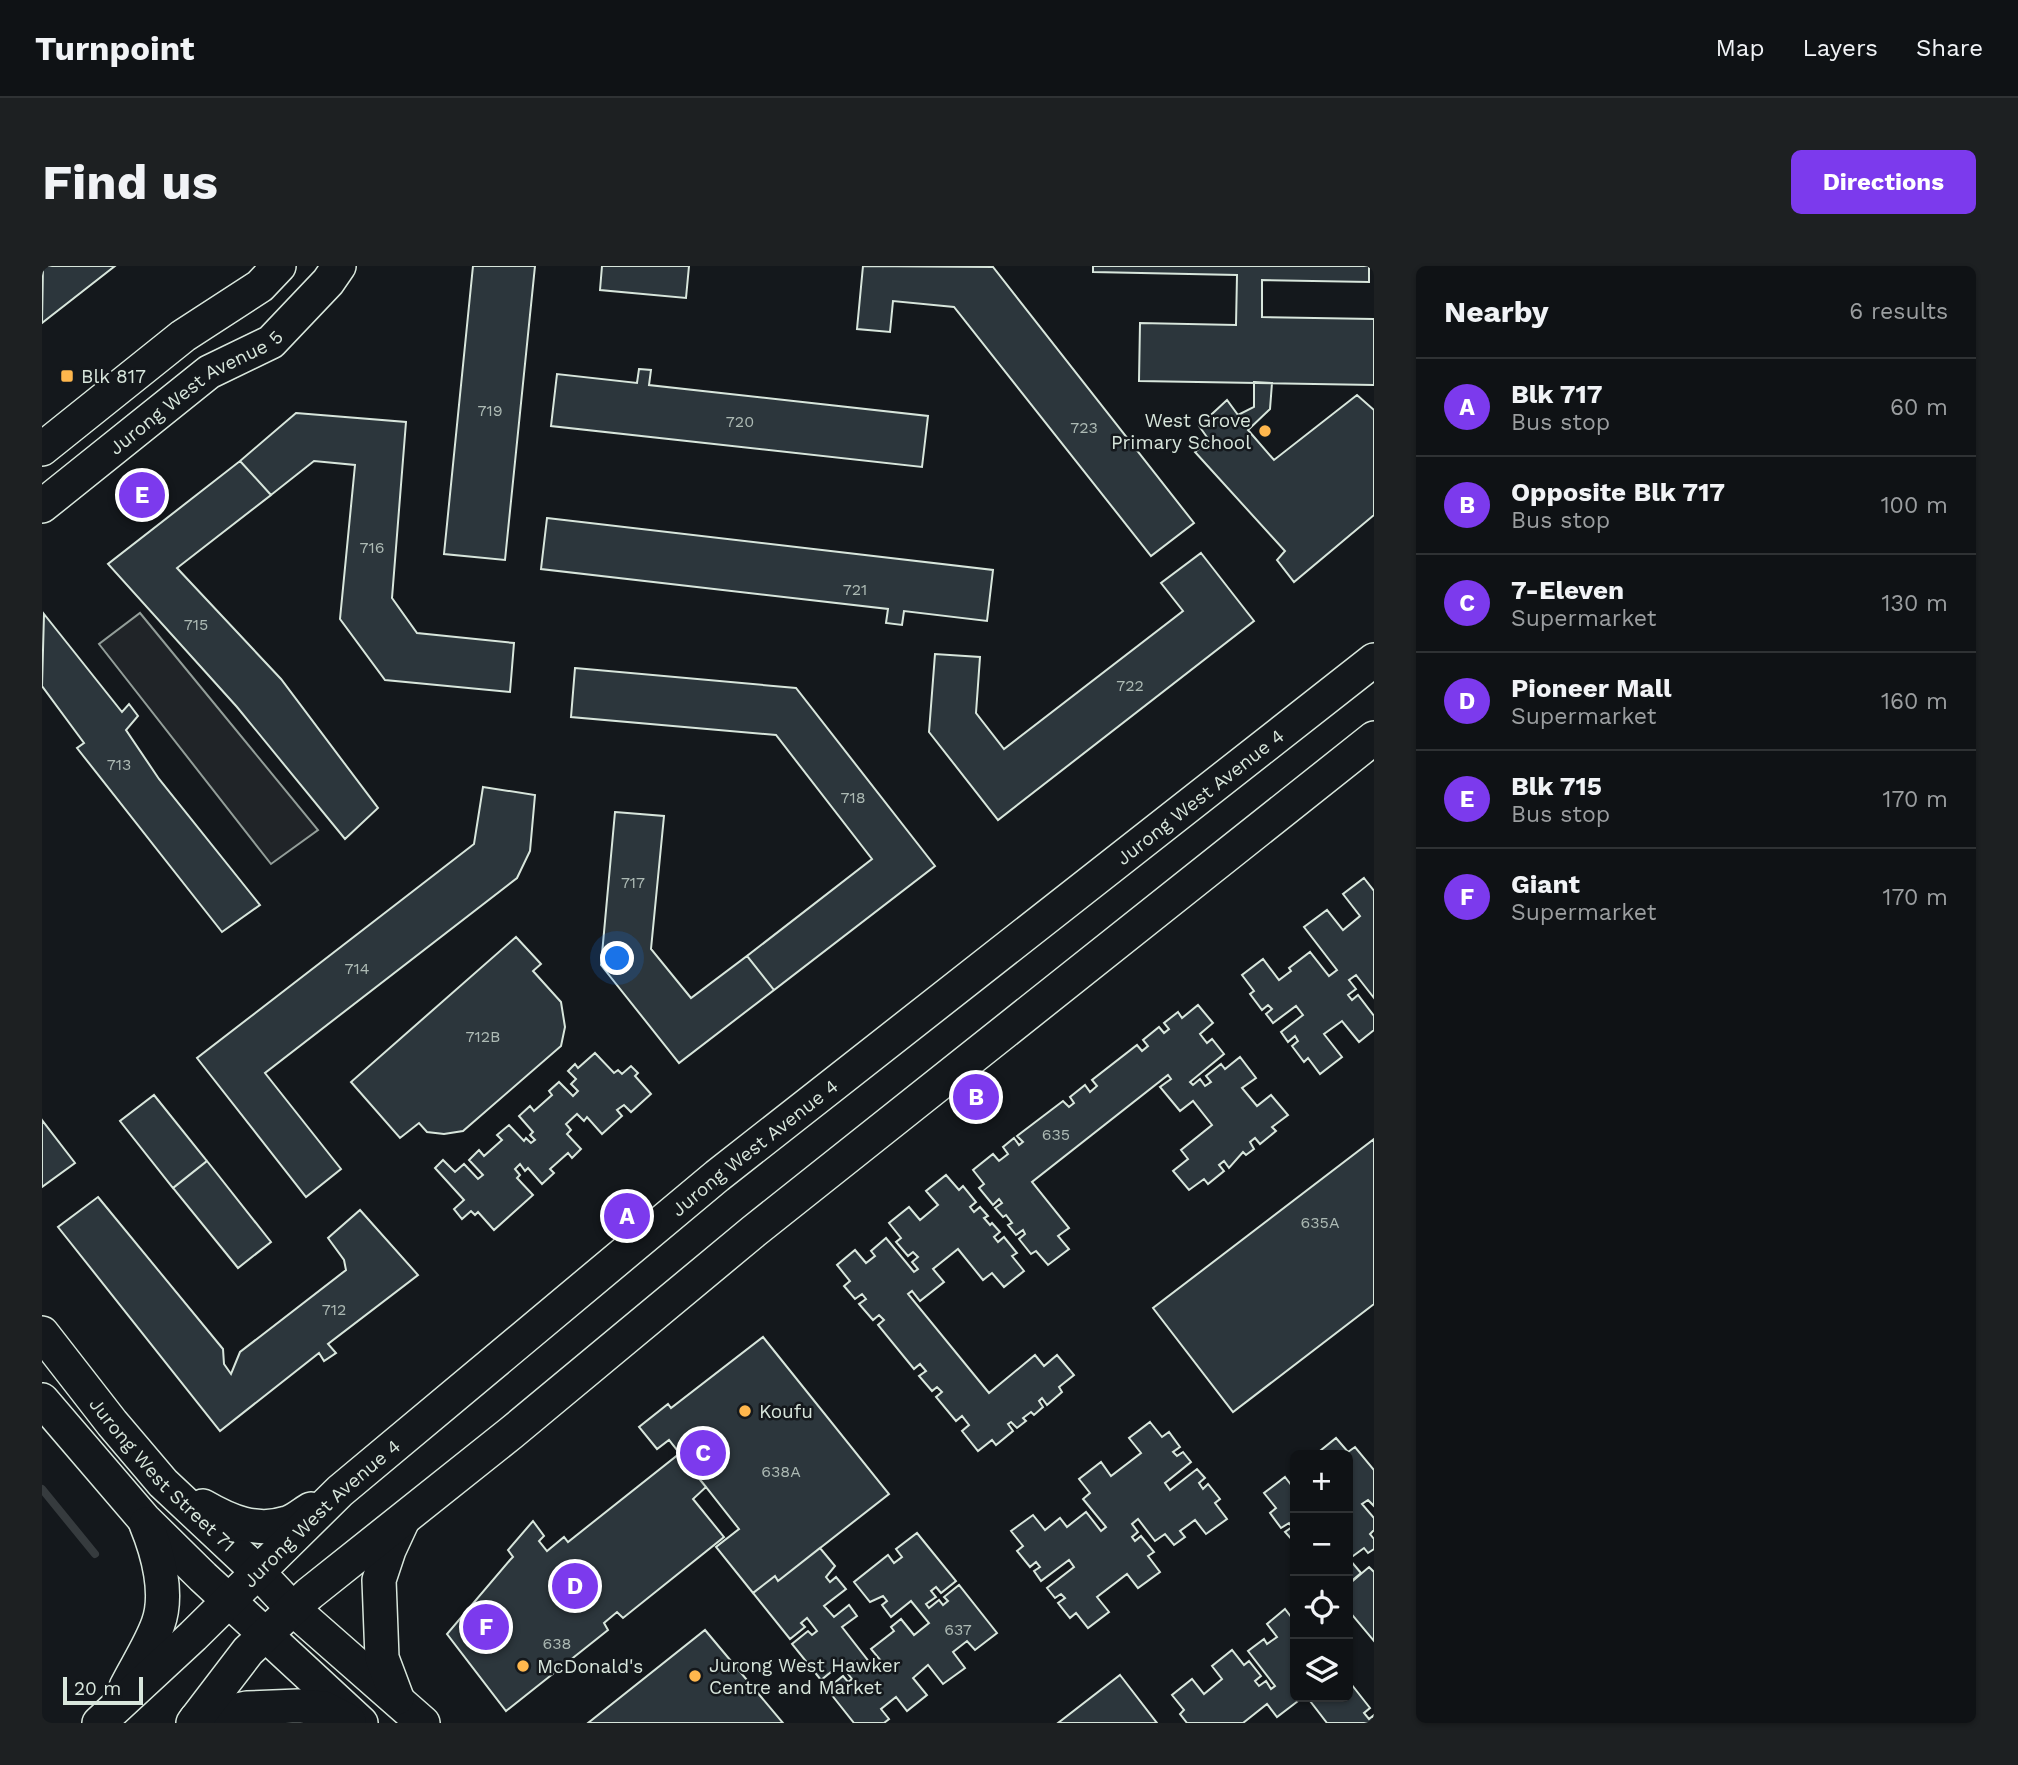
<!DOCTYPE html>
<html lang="en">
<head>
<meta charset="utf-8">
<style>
	body { margin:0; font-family:"Work Sans",sans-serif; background:#1d2022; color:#f1f3f6 }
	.controls { position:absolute; right:21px; bottom:21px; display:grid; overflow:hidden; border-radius:10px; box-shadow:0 2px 5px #0004 }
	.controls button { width:63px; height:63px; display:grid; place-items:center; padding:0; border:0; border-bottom:2px solid #2f3234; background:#0f1215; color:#f1f3f6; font:35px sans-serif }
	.scale { position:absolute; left:21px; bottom:18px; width:80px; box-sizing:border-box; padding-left:7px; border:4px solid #d8e6dc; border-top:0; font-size:19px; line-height:24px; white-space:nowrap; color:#d8e6dc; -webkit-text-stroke:5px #14181c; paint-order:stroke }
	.you { position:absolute; left:576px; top:693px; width:24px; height:24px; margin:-18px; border:5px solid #fff; border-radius:50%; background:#1a73e8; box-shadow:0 0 0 10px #1a73e833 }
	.badge { display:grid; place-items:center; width:46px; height:46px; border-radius:50%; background:#7c3aed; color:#fff; font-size:23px; font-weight:700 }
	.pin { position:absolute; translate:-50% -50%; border:4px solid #fff; box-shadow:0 2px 7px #0006 }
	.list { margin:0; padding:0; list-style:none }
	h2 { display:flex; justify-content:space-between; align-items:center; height:91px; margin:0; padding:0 28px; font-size:30px }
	h2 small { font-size:23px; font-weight:400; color:#9b9ea0 }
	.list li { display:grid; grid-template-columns:46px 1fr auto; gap:21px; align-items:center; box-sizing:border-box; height:98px; padding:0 28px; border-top:2px solid #2f3234 }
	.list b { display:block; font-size:26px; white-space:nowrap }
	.list p { margin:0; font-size:23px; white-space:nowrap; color:#9b9ea0 }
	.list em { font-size:23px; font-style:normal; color:#9b9ea0 }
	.icon { flex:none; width:38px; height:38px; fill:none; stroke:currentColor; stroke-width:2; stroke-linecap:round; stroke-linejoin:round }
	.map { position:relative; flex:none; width:1332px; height:1457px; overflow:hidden; border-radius:10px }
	header { display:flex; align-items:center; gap:42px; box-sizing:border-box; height:98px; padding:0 35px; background:#0f1215; border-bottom:2px solid #2f3234 }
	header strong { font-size:33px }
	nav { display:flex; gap:38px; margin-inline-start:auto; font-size:24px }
	.intro { display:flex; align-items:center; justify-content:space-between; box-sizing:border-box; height:168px; padding:0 42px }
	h1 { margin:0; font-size:49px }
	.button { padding:18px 32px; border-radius:10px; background:#7c3aed; color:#fff; font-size:24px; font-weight:700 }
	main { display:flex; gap:42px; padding:0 42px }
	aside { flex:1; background:#0f1215; border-radius:10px; box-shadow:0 2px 5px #0004 }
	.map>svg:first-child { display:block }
	.green { fill:#202428; stroke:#939e99; stroke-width:2 }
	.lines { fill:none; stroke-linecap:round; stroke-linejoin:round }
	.stream { stroke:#363b3e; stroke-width:8 }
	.building { fill:#2c363c; stroke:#d8e6dc; stroke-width:2 }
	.secondary-casing { stroke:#d8e6dc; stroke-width:36 }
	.secondary { stroke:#14181c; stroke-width:33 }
	.poi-dot { fill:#ffb74d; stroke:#14181c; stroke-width:2.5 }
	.labels { text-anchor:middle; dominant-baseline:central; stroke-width:5; stroke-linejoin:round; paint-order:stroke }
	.number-label { font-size:16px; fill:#adbab4 }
	.poi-label { font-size:19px; fill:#d8e6dc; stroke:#14181c; text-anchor:start }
	.street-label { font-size:19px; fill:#d8e6dc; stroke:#14181c }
</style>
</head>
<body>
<header>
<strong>Turnpoint</strong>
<nav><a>Map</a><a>Layers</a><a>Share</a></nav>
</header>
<div class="intro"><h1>Find us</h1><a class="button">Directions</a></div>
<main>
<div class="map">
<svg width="1332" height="1457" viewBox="0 0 1332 1457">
	<rect width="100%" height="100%" fill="#14181c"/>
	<path class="green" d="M 98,347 L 276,564 L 229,598 L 57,378 Z"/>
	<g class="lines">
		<path class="stream" d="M 0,1223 L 53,1288"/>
	</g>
	<path class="building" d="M 1,0 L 73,0 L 0,57 Z
		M 431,0 L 493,0 L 463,294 L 402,288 Z
		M 560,0 L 647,0 L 644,32 L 558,24 Z
		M 821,0 L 951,1 L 1152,257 L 1109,290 L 912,41 L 851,35 L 848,66 L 815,63 Z
		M 1051,0 L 1327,0 L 1327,16 L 1220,14 L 1220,51 L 1332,53 L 1332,119 L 1097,115 L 1098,57 L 1194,59 L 1195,9 L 1051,6 Z
		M 597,103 L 609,104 L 607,119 L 886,150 L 880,201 L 509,160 L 515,108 L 595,117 Z
		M 1212,116 L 1230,117 L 1228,143 L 1206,164 L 1232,194 L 1315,129 L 1332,144 L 1332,249 L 1252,316 L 1235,294 L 1243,285 L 1153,186 L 1167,174 L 1157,160 L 1185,134 L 1196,149 L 1212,141 Z
		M 254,147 L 364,156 L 350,332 L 375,367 L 472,377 L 468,426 L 343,414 L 298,353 L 313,199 L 272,195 L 229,229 L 198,195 Z
		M 198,195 L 229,229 L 135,302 L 239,413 L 336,542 L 303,573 L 195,441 L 66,298 Z
		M 505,252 L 951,304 L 945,355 L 862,345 L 860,359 L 844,357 L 846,343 L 499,303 Z
		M 1159,287 L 1212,355 L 956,554 L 887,466 L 893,388 L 938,391 L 934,447 L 962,483 L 1141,345 L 1119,317 Z
		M 2,348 L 80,446 L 87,438 L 96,450 L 84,464 L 117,513 L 218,639 L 180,666 L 35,482 L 42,477 L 0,420 Z
		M 533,402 L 754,422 L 893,600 L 732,724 L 705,690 L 830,593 L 734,469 L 529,451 Z
		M 441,521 L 493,529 L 488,585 L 475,612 L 223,807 L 299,903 L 264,931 L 155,792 L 432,578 Z
		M 573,546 L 622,550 L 609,683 L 649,732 L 705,690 L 732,724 L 637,797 L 559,699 Z
		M 1322,612 L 1332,625 L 1332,732 L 1314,709 L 1307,714 L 1314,723 L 1306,729 L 1310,734 L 1316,729 L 1332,750 L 1332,764 L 1317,776 L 1300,755 L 1282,768 L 1300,791 L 1278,808 L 1266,792 L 1262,796 L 1250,780 L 1256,775 L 1253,770 L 1246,776 L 1239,766 L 1261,749 L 1254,740 L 1231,757 L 1224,748 L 1230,743 L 1226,739 L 1220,744 L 1208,728 L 1212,725 L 1200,709 L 1221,693 L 1237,714 L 1249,705 L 1247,702 L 1268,686 L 1287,710 L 1295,704 L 1262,661 L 1285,644 L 1301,664 L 1318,650 L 1301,628 Z
		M 474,671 L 499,698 L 491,705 L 519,736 L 523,761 L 519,780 L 421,865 L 402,868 L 385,866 L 377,857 L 358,872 L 309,816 Z
		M 1156,739 L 1171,757 L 1158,768 L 1165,777 L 1170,773 L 1182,788 L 1148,816 L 1151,819 L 1158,813 L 1163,820 L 1169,816 L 1164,810 L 1179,798 L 1183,803 L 1198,791 L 1214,812 L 1200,822 L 1215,840 L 1229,829 L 1246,849 L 1230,861 L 1234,865 L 1218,878 L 1213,872 L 1208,876 L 1212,883 L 1204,889 L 1201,886 L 1187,902 L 1182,895 L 1177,899 L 1182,905 L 1166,918 L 1162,913 L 1147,924 L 1131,905 L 1146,893 L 1139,884 L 1170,859 L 1151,835 L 1138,845 L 1118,821 L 1129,813 L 1126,809 L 990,916 L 1027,962 L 1016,970 L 1027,983 L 1006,999 L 994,985 L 989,988 L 977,973 L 983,968 L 981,964 L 974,969 L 966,959 L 970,957 L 964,949 L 961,951 L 953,942 L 960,937 L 957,933 L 951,939 L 937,922 L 942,918 L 931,904 L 951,888 L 957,895 L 966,888 L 961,881 L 972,872 L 977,879 L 981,876 L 975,870 L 1021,835 L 1027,841 L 1032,837 L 1028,831 L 1043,819 L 1048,826 L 1055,820 L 1050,814 L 1095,779 L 1100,785 L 1106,780 L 1101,774 L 1117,761 L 1122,767 L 1127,763 L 1122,757 L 1136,746 L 1140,752 Z
		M 553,787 L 572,807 L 576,804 L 580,808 L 589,800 L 596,807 L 593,810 L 609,828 L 589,846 L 582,839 L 575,844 L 580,850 L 560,868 L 545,851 L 542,855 L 535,848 L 524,858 L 529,864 L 525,868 L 539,883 L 530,892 L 526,887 L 508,903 L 512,907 L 500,918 L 486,902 L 483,905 L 478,898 L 473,903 L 478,909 L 475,912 L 491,929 L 452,964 L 436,946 L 433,949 L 429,945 L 420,953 L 412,943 L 422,934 L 393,902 L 401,894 L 413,906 L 422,898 L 436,913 L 441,909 L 427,894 L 437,884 L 442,890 L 460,874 L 455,869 L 467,859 L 482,875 L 484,872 L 489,877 L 493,874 L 488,869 L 491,866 L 477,850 L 488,840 L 492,845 L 510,829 L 507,825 L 517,816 L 531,830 L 536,825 L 529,818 L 534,813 L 526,805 L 533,798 L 536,802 Z
		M 112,829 L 165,895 L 131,922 L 78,855 Z
		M 0,854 L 33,897 L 0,921 Z
		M 1332,873 L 1332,1038 L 1191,1146 L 1111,1042 Z
		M 165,895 L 229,976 L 196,1002 L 131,922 Z
		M 904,909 L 917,924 L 921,920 L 934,936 L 928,941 L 932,946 L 938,941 L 946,950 L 942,952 L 948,959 L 950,957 L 958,966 L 952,971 L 956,976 L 962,971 L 975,987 L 970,990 L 982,1005 L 962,1021 L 950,1007 L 941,1014 L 916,983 L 891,1003 L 902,1016 L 878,1035 L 870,1025 L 866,1028 L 947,1127 L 993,1089 L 1002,1100 L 1015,1089 L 1032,1109 L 1017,1121 L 1020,1126 L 1005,1139 L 1000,1132 L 997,1135 L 1001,1141 L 992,1149 L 989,1146 L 981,1152 L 984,1155 L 975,1162 L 969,1156 L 966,1158 L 971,1165 L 954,1179 L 950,1174 L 936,1185 L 920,1165 L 927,1159 L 920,1150 L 914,1155 L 894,1131 L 900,1126 L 895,1121 L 890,1125 L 877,1110 L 884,1105 L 878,1098 L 872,1103 L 836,1059 L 842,1054 L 837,1049 L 831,1054 L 817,1038 L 824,1033 L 820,1028 L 813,1033 L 802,1020 L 808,1015 L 795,999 L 813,984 L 824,997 L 833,990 L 829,985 L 844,972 L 872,1006 L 876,1003 L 870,996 L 876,991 L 871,986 L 866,990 L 854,976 L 859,972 L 847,957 L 867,941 L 878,954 L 896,939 L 884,925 Z
		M 56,931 L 181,1083 L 182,1098 L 189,1108 L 198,1086 L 304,1004 L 302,994 L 286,972 L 318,944 L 376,1009 L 286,1078 L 294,1087 L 282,1095 L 277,1087 L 178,1165 L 16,961 Z
		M 721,1071 L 847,1228 L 736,1315 L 733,1310 L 711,1327 L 674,1281 L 697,1263 L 627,1174 L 615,1183 L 597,1161 L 626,1138 L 629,1142 Z
		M 1108,1156 L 1120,1171 L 1127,1166 L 1138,1181 L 1131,1186 L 1135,1190 L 1141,1186 L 1149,1196 L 1123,1217 L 1128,1224 L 1155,1203 L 1163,1212 L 1157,1217 L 1161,1223 L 1166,1218 L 1178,1233 L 1173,1237 L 1185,1253 L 1164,1268 L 1153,1254 L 1138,1265 L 1143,1271 L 1132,1279 L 1123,1268 L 1113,1275 L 1096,1253 L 1090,1258 L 1096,1266 L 1090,1271 L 1093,1275 L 1099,1270 L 1112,1286 L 1106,1290 L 1118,1306 L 1096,1322 L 1085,1308 L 1055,1331 L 1067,1346 L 1046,1362 L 1034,1347 L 1028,1352 L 1016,1337 L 1023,1332 L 1019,1328 L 1013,1332 L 1005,1322 L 1032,1301 L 1027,1294 L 999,1315 L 992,1305 L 998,1301 L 994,1296 L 988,1301 L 975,1285 L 981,1280 L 969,1265 L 991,1249 L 1003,1264 L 1018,1252 L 1025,1261 L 1044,1246 L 1059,1265 L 1064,1261 L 1041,1233 L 1048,1227 L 1037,1213 L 1059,1196 L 1069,1210 L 1099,1187 L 1087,1172 Z
		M 1294,1172 L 1306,1186 L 1313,1181 L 1332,1204 L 1332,1240 L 1326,1234 L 1320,1238 L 1332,1252 L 1332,1264 L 1328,1268 L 1332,1273 L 1332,1283 L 1326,1287 L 1322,1282 L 1307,1293 L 1319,1307 L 1306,1318 L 1306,1189 L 1273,1189 Z
		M 637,1188 L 664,1221 L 651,1233 L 682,1271 L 581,1352 L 575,1346 L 562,1357 L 566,1364 L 464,1445 L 405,1368 L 468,1294 L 471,1291 L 466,1284 L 491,1255 L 502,1270 L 497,1275 L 505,1285 L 522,1271 L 526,1276 Z
		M 1243,1211 L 1253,1224 L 1252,1276 L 1243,1266 L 1250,1261 L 1247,1257 L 1239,1262 L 1228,1247 L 1234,1242 L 1222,1227 Z
		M 875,1267 L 914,1315 L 899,1327 L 894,1321 L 889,1325 L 894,1331 L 884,1338 L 887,1342 L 897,1334 L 901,1339 L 906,1335 L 902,1331 L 917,1319 L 955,1367 L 933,1384 L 925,1375 L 911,1386 L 923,1402 L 901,1418 L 886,1399 L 871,1412 L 885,1429 L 865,1445 L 854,1431 L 839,1443 L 847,1453 L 842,1457 L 812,1457 L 785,1423 L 801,1410 L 806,1416 L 810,1413 L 806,1408 L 816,1400 L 813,1395 L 803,1403 L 799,1398 L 779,1414 L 750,1378 L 766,1365 L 770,1369 L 775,1365 L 765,1352 L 759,1357 L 763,1361 L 748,1373 L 711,1327 L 733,1310 L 736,1315 L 778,1282 L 793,1300 L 784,1311 L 788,1316 L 794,1311 L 804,1323 L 782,1340 L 792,1351 L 807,1339 L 815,1350 L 800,1361 L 832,1402 L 840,1396 L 829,1383 L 852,1365 L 849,1361 L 859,1353 L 872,1369 L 887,1357 L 869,1335 L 849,1351 L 840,1339 L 845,1335 L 841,1330 L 828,1336 L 812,1316 L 846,1289 L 852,1297 L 860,1291 L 854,1283 Z
		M 1327,1301 L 1332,1306 L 1332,1375 L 1306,1344 L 1306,1319 Z
		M 1243,1343 L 1253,1356 L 1253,1420 L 1251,1421 L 1253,1431 L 1260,1432 L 1235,1451 L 1225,1438 L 1201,1457 L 1145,1457 L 1138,1448 L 1142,1444 L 1130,1429 L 1150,1413 L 1162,1428 L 1180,1413 L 1170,1400 L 1190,1384 L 1202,1399 L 1207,1395 L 1219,1410 L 1213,1415 L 1217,1420 L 1224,1415 L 1229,1423 L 1233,1420 L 1206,1385 L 1222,1373 L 1225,1378 L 1235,1371 L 1225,1358 Z
		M 663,1364 L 741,1457 L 546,1457 Z
		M 1078,1409 L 1115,1457 L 1016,1457 Z
		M 1306,1414 L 1328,1442 L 1322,1447 L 1327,1453 L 1332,1449 L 1332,1457 L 1285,1457 L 1265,1431 L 1306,1431 Z"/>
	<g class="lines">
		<defs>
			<g id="secondary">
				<path d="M 0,183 L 141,70 L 218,20 L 237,0"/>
				<path id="s1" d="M 0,240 L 167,106 L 229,76 L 286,16 L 297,0"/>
				<path id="s2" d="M 0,1067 L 70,1157 L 121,1217 L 215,1305 L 250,1342 L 381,1457"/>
				<path d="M 0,1134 L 102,1253 L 161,1311 L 319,1457"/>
				<path d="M 161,1240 C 187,1255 214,1267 245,1257 C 253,1255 262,1247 269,1243"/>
				<path d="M 84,1421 C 94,1401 108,1380 116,1358 C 127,1328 116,1287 104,1258"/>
				<path d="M 355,1432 L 340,1392 L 337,1314 L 347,1284 L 360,1256"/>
				<path d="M 154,1453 L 205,1442 L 256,1440 L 282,1442 L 307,1455"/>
				<path id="s3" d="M 57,1457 L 151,1370 L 298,1225 L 675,910 L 1332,394"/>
				<path d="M 151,1457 L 206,1385 L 267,1328 L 469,1167 L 712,965 L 1332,472"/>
			</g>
		</defs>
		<use href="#secondary" class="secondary-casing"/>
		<use href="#secondary" class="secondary"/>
	</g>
	<g class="poi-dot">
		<rect x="18" y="103" width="14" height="14" rx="3.5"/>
		<circle cx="1223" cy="165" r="7"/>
		<circle cx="703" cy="1145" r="7"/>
		<circle cx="481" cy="1400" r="7"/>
		<circle cx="653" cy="1410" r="7"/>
	</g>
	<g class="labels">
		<g class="number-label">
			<text x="448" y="144">719</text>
			<text x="698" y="155">720</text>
			<text x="1042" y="161">723</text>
			<text x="330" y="281">716</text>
			<text x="813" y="323">721</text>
			<text x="154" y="358">715</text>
			<text x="1088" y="419">722</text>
			<text x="77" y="498">713</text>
			<text x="811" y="531">718</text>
			<text x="591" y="616">717</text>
			<text x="315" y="702">714</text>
			<text x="441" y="770">712B</text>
			<text x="1014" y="868">635</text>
			<text x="1278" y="956">635A</text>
			<text x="292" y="1043">712</text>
			<text x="739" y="1205">638A</text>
			<text x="916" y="1363">637</text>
			<text x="515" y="1377">638</text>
		</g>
		<g class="poi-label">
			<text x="39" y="110">Blk 817</text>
			<text x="1209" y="154" text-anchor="end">West Grove<tspan x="1209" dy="22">Primary School</tspan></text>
			<text x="717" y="1145">Koufu</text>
			<text x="667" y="1399">Jurong West Hawker<tspan x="667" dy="22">Centre and Market</tspan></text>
			<text x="495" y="1400">McDonald's</text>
		</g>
		<g class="street-label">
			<text stroke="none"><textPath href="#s1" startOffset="192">Jurong West Avenue 5</textPath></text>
			<text stroke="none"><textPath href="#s3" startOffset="1440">Jurong West Avenue 4</textPath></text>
			<text stroke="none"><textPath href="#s3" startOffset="873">Jurong West Avenue 4</textPath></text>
			<text stroke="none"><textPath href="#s2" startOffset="186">Jurong West Street 71</textPath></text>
			<text stroke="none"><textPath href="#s3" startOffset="306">Jurong West Avenue 4</textPath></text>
		</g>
	</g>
</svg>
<div class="controls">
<button>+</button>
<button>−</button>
<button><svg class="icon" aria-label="locate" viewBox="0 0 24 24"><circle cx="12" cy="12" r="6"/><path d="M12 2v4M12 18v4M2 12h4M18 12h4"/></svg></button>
<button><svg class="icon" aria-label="layers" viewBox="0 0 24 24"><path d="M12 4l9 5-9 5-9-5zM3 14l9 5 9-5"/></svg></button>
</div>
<div class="scale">20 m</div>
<div class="you"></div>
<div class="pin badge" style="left:585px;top:950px">A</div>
<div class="pin badge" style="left:934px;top:831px">B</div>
<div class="pin badge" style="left:661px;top:1187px">C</div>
<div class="pin badge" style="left:533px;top:1320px">D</div>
<div class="pin badge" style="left:100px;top:229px">E</div>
<div class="pin badge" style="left:444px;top:1361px">F</div>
</div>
<aside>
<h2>Nearby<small>6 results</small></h2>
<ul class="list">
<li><span class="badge">A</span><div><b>Blk 717</b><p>Bus stop</p></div><em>60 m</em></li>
<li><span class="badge">B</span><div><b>Opposite Blk 717</b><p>Bus stop</p></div><em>100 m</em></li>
<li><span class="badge">C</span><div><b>7-Eleven</b><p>Supermarket</p></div><em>130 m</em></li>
<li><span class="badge">D</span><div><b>Pioneer Mall</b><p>Supermarket</p></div><em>160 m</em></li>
<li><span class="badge">E</span><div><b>Blk 715</b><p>Bus stop</p></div><em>170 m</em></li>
<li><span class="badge">F</span><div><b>Giant</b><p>Supermarket</p></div><em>170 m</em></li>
</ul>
</aside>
</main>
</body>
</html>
